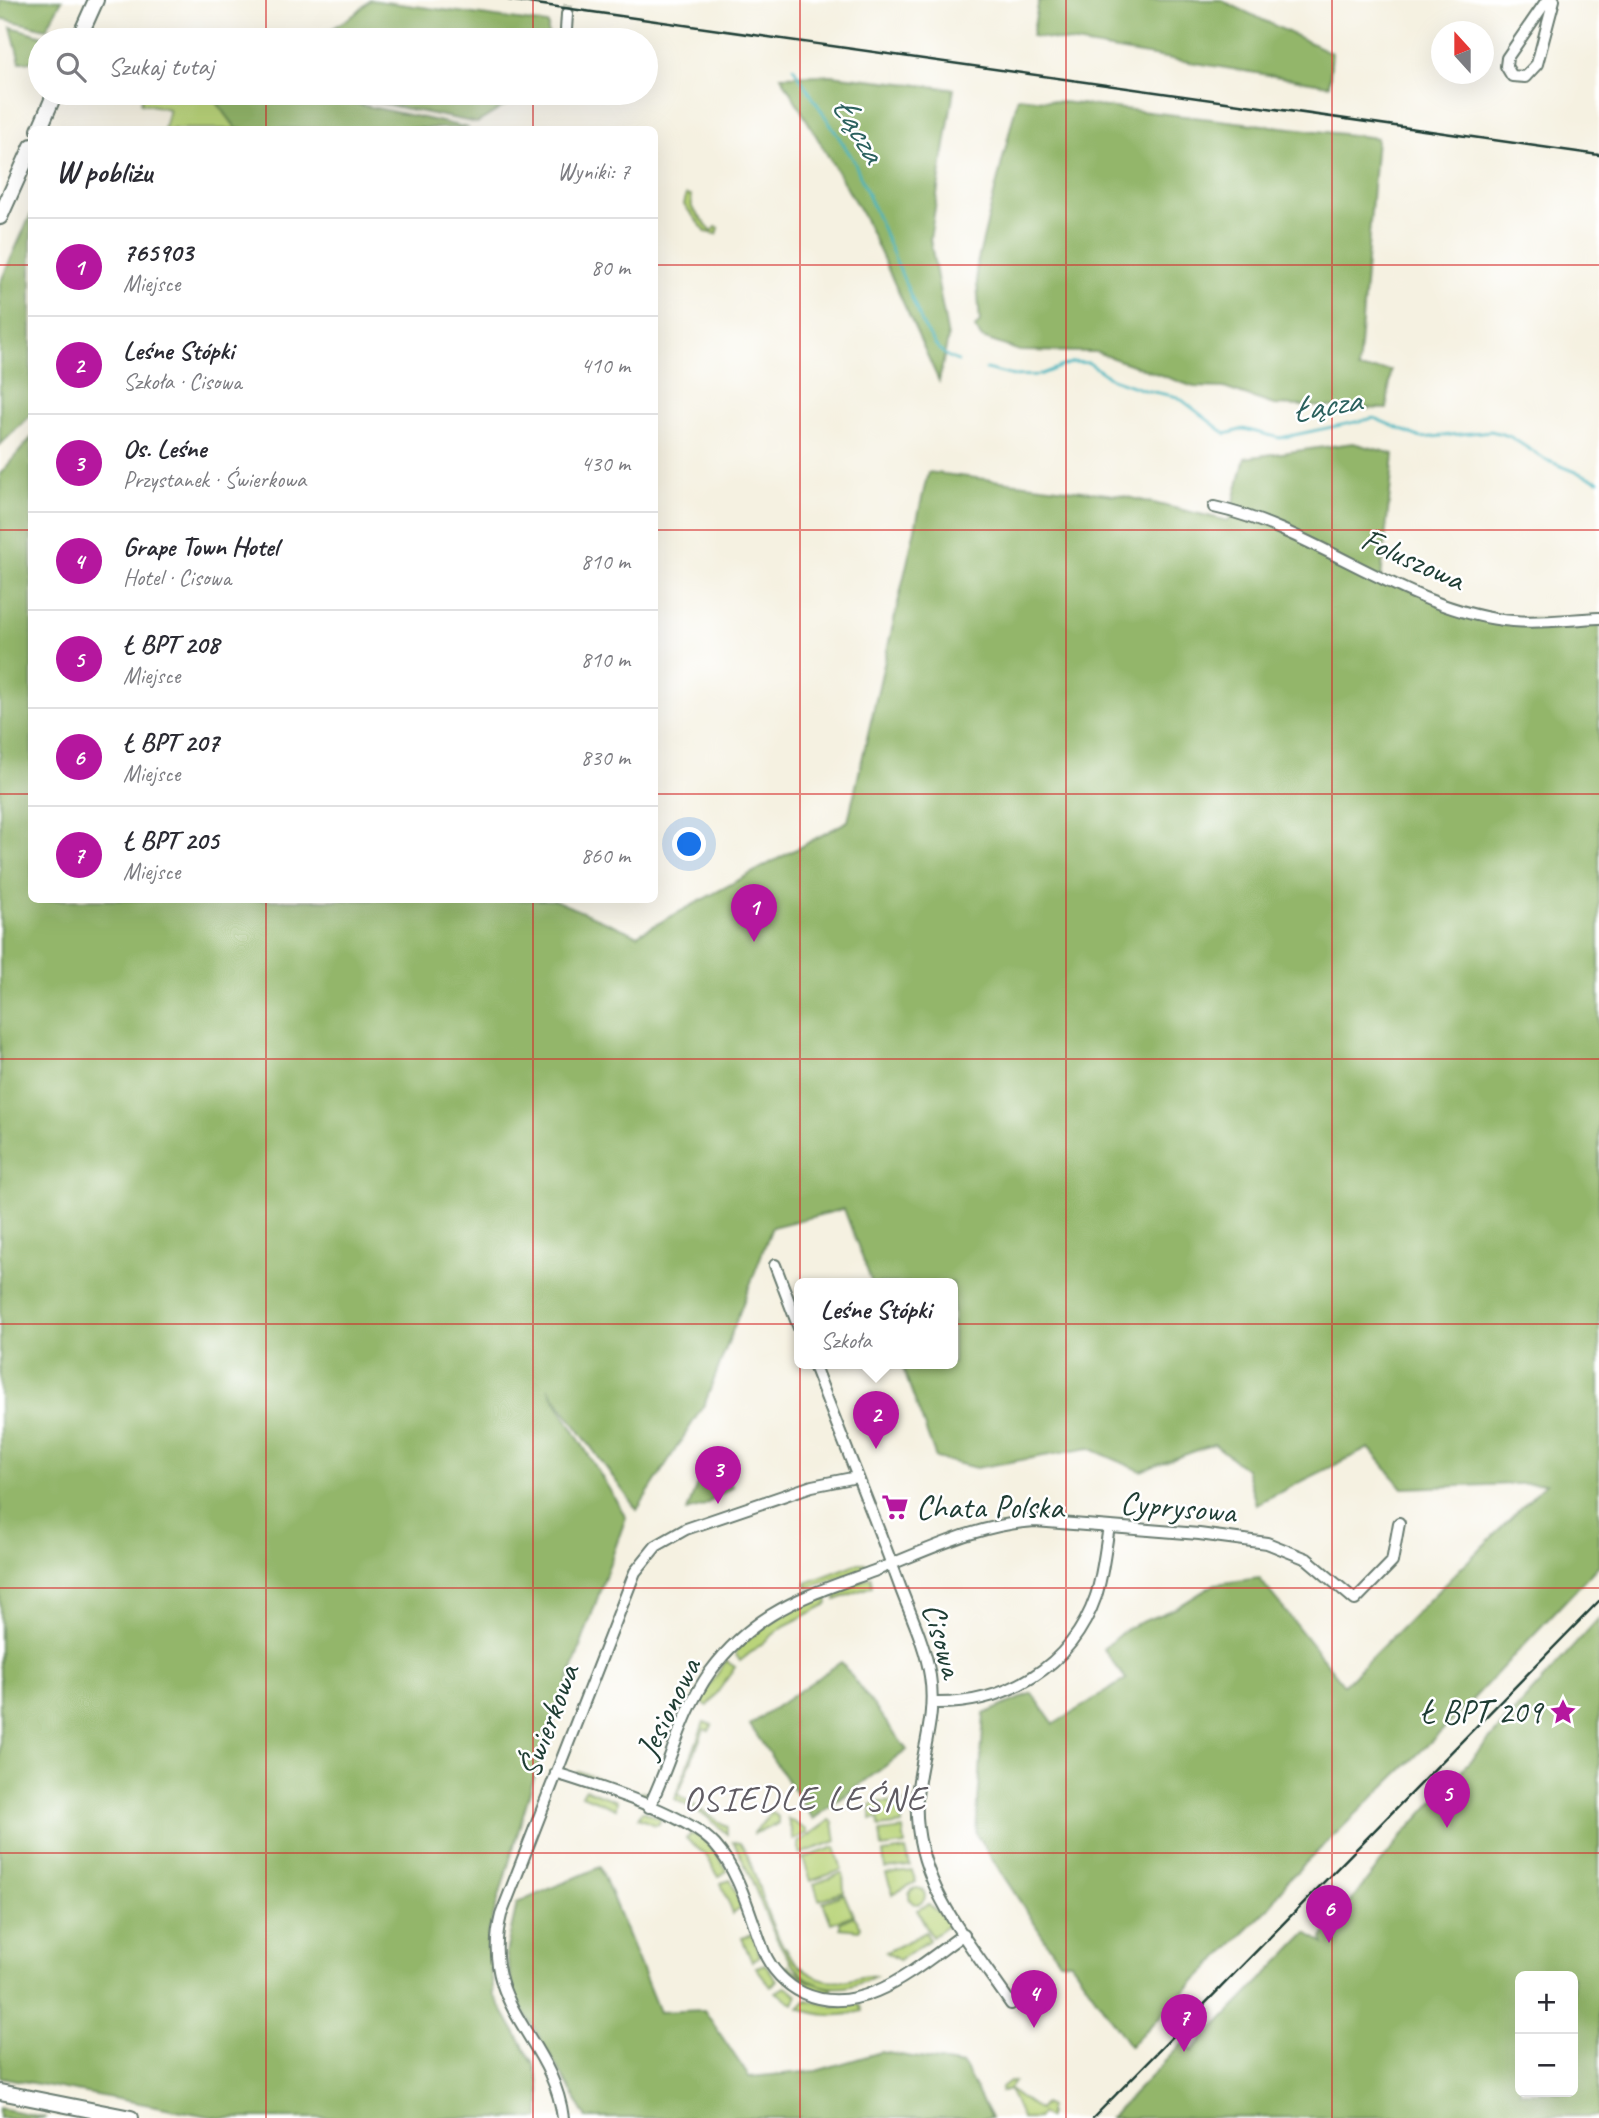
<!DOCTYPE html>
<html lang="pl">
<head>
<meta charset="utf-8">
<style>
	body { margin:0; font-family:Caveat,sans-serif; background:#f7f7f7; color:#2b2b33 }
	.controls { position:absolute; right:21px; bottom:21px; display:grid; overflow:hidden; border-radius:10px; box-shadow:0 7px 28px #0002 }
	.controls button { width:63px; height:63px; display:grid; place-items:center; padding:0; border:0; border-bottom:2px solid #e1e1e2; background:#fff; color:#2b2b33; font:35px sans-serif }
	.compass { position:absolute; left:1431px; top:21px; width:63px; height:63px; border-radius:50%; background:#fff; box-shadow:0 7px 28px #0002; rotate:339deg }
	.you { position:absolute; left:690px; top:845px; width:24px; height:24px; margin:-18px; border:5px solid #fff; border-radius:50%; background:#1a73e8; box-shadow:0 0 0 10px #1a73e833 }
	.badge { display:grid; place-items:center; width:46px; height:46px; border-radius:50%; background:#b5179e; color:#fff; font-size:23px; font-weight:700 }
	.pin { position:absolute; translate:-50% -58px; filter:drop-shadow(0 2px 4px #0008) }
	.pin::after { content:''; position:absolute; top:37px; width:24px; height:21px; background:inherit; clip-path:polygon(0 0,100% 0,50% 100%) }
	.popup { position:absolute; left:794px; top:1278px; width:164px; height:91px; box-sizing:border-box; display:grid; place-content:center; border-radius:10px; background:#fff; filter:drop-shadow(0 2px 5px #0005); font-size:23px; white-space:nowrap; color:#7c7c81 }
	.popup b { font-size:26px; color:#2b2b33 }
	.popup::after { content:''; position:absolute; left:50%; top:100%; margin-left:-14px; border:14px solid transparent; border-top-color:#fff }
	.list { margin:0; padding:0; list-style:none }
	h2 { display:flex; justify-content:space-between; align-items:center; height:91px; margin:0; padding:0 28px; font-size:30px }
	h2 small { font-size:23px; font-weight:400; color:#7c7c81 }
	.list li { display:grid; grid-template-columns:46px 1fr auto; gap:21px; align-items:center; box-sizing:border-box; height:98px; padding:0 28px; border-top:2px solid #e1e1e2 }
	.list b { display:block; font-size:26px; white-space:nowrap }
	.list p { margin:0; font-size:23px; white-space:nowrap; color:#7c7c81 }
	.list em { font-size:23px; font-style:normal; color:#7c7c81 }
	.icon { flex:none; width:38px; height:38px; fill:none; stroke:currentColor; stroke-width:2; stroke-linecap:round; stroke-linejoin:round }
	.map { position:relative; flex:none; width:1599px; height:2118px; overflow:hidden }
	.search { position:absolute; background:#fff; box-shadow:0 7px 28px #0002; left:28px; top:28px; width:630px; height:77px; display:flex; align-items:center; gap:18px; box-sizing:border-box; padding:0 24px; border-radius:38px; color:#7c7c81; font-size:26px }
	.panel { position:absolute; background:#fff; box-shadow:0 7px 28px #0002; left:28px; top:126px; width:630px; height:777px; border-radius:10px }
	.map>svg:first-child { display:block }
	.green { fill:#bad47a; stroke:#6c8857; stroke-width:2 }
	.forest { fill:#93b66a; stroke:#597a4f; stroke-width:2; fill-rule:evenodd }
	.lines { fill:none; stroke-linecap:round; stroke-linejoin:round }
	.stream { stroke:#46b5bf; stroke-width:2.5 }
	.minor-tunnel { stroke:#cacdbe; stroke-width:10; stroke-dasharray:10 5; stroke-linecap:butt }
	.minor-casing { stroke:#6a7c71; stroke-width:14 }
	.major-casing { stroke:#6a7c71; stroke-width:18 }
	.minor { stroke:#fff; stroke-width:10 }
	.major { stroke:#fff; stroke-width:14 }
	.rail { stroke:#1f3d34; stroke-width:2.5 }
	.grid { fill:none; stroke:#d62828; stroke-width:2; stroke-opacity:0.55 }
	.labels { text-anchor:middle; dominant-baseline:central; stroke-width:5; stroke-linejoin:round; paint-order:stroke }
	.street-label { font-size:33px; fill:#1f3d34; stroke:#fff }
	.poi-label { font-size:33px; fill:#1f3d34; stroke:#fff; text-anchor:start }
	.water-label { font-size:35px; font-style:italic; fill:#2b615e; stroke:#fff }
	.neighbourhood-label { font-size:35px; letter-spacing:2px; fill:#605c63; stroke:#fff }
</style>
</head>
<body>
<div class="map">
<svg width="1599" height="2118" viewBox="0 0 1599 2118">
	<rect width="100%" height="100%" fill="#fff"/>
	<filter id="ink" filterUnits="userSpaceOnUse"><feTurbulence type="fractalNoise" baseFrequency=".0143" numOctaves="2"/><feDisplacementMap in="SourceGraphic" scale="14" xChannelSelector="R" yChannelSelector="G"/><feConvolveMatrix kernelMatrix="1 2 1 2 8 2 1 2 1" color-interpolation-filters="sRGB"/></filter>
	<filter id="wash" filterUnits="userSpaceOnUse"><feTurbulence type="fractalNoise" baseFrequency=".00686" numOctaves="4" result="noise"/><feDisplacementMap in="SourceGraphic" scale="28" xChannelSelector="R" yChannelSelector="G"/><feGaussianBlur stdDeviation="1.57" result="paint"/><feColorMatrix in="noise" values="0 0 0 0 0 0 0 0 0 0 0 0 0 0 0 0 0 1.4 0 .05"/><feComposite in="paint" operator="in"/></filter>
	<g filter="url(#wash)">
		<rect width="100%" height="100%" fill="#f5f1e1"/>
		<path class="green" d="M 143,93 L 210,93 L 237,129 L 164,129 L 169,109 L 141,103 Z
			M 686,195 L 691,196 L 692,208 L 712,232 L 716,227 L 719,228 L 717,234 L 706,232 L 684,205 Z
			M 859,1563 L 865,1563 L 867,1568 L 808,1588 L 806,1583 Z
			M 871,1577 L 872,1586 L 836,1600 L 837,1590 Z
			M 822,1596 L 827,1598 L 828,1604 L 784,1626 L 740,1661 L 736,1655 L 736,1650 C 762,1626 789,1609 822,1596 Z
			M 726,1661 L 735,1667 L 708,1706 L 699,1701 Z
			M 704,1722 L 712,1725 L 709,1731 L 704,1729 L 678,1794 L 727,1827 L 727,1834 L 706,1816 L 675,1799 Z
			M 578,1771 L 635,1793 L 652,1791 L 644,1798 L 575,1774 Z
			M 586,1789 L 617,1801 L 616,1809 L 582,1795 Z
			M 877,1802 L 902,1802 L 902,1824 L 879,1827 L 878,1818 L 871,1819 L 871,1805 Z
			M 642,1811 L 661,1818 L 659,1824 L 655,1825 L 638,1818 Z
			M 772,1812 L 778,1817 L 778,1824 L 753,1834 Z
			M 788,1819 L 807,1830 L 807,1833 L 794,1840 Z
			M 830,1820 L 833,1822 L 836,1841 L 800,1854 L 798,1843 Z
			M 903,1829 L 905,1845 L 882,1848 L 880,1832 Z
			M 691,1834 C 707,1836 720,1858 727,1871 L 719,1877 L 706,1855 L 686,1839 Z
			M 733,1842 L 740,1843 L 747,1854 C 765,1898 776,1974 833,1981 C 848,1983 861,1974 875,1976 C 781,2028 767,1893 733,1842 Z
			M 835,1847 L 842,1870 L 811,1881 L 803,1858 Z
			M 906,1850 L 910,1866 L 885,1869 L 883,1853 Z
			M 912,1871 L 916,1882 L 893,1894 L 886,1874 Z
			M 840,1874 L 843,1874 L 844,1892 L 819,1900 L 814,1884 Z
			M 731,1880 L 741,1908 L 733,1914 L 721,1883 Z
			M909 1896a8 8 0 1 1 16 0a8 8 0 1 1-16 0Z
			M 844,1894 L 853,1915 L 831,1923 L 823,1902 Z
			M 929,1904 L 950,1924 L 932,1937 L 917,1910 Z
			M 854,1916 L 861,1927 L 859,1930 L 840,1928 L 840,1922 Z
			M 926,1932 L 929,1940 L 899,1960 L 886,1952 Z
			M 752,1935 L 760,1956 L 752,1962 L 742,1938 Z
			M 765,1964 L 777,1980 L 771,1987 L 756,1967 Z
			M 788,1966 L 808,1981 L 832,1989 L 832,1995 L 803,1987 L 783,1972 Z
			M 785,1987 L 798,1995 L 794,2004 L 776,1992 Z
			M 807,2000 L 834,2006 L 859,2004 L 862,2011 C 842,2017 819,2017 799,2008 Z
			M 1010,2081 L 1014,2082 L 1009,2089 L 1039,2110 L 1044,2104 L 1049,2107 L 1049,2118 L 1041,2114 L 1038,2118 L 1022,2118 L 1009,2089 L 1001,2092 L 1002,2087 Z"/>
		<path class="forest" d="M 0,0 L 62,0 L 46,29 L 0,18 Z
			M 370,0 L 548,24 L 548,40 L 315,40 L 355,14 Z
			M 1039,0 L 1221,0 L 1332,53 L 1329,85 L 1032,36 Z
			M 11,27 L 43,36 L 32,62 L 20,62 Z
			M 831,75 L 954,89 L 930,239 L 948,338 L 939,381 L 865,219 L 781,76 Z
			M 210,93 L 306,93 L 469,128 L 237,129 Z
			M 329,93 L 526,93 L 477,123 Z
			M 1018,97 L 1377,138 L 1358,370 L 1391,370 L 1387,409 L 1274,405 L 1224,388 L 1194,387 L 1096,352 L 1020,351 L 982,338 L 975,328 L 980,322 L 976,268 Z
			M 31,214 L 31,415 L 0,445 L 0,283 Z
			M 31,438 L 32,900 L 554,900 L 637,935 L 848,821 L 928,472 L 1123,496 L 1229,521 L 1245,458 L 1353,443 L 1394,454 L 1381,579 L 1484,617 L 1599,622 L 1599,1565 L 1455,1718 L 1288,1880 L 1270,1907 L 1130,2046 L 1071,1962 L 1059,1961 L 976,1834 L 984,1714 L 1032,1693 L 1054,1724 L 1126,1679 L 1103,1649 L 1127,1628 L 1176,1608 L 1215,1584 L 1259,1578 L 1344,1685 L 1546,1483 L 1403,1488 L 1369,1448 L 1256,1504 L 1246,1469 L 1214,1444 L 1141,1471 L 1089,1448 L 976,1468 L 936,1458 L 901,1363 L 953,1363 L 953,1283 L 872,1283 L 844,1209 L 772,1227 L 705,1403 L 637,1510 L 548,1388 L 626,1517 L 532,1784 L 487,1938 L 494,1995 L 534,2065 L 540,2088 L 540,2118 L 219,2118 L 0,2077 L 0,474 Z
			M 716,1454 L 732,1487 L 703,1506 L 687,1511 L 703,1468 Z
			M 1599,1618 L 1599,2116 L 1110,2118 L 1183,2043 L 1192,2051 L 1307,1933 L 1324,1944 L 1322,1938 L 1403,1835 ZM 1520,1976 L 1573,1976 L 1573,2092 L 1520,2092 Z
			M 841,1662 L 907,1750 L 813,1819 L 750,1725 Z
			M 600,1867 L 659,2012 L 704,2010 L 749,2077 L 816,2071 L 881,2052 L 963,2065 L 991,2118 L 587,2118 L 515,1996 L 506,1953 L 517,1903 Z
			M 0,2108 L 47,2118 L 0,2118 Z"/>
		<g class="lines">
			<path class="stream" d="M 793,67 L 853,159 L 923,325 C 933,342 939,355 958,361
				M 986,369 L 1014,376 L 1039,375 L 1073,362 L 1089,363 L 1112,379 L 1144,390 L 1178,397 L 1226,434 L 1244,429 L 1280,438 L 1374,418 L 1421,438 L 1491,431 L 1509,436 L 1546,460 L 1599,481"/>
		</g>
	</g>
	<g filter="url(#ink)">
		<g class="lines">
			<path class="minor-tunnel" d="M 567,14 L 569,0"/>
			<defs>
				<path id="minor" d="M 1547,0 L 1507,58 L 1506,66 L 1512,76 L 1525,77 L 1537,64 L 1554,0
					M 566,30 L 567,14
					M 1214,507 C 1316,529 1410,613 1513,621 C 1541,624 1571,619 1599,618
					M 775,1265 L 799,1328
					M 813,1363 C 841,1436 871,1508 898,1581 C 909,1612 925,1643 930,1676 C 937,1718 920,1756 917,1797 C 912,1880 967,1939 1011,2004
					M 932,1703 C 1005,1705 1071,1668 1096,1596 C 1103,1574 1105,1550 1109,1527
					M 556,1773 C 599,1787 686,1813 715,1845 C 741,1874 750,1917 764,1952 C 771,1969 786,1985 803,1993 C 862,2020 918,1966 964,1934
					M 649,1807 C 671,1763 681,1713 710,1672 C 727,1649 747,1630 771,1615 C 803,1595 839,1584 874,1571 C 926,1551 978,1524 1035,1521 L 1199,1534 L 1267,1543 L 1307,1559 L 1355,1600 L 1392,1562 L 1399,1523
					M 563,2118 C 553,2038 478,2006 501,1915 L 635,1572 L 656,1546 L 686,1529 L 812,1486 L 857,1477"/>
				<path id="major" d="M 78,40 L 96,0
					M 39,130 L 55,93
					M 0,217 L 32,146
					M 0,2092 L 131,2118"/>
			</defs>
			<use href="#minor" class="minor-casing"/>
			<use href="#major" class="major-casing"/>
			<use href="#minor" class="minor"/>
			<use href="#major" class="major"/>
			<path class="rail" d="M 508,0 L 1599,155
				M 1093,2118 L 1599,1601"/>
		</g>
	</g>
	<path class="grid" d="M 266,0 L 266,40M 533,0 L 533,40M 800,0 L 800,2118M 1066,0 L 1066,2118M 1332,0 L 1332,2118M 266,93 L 266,130M 533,93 L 533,130M 0,265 L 32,265M 654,265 L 1599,265M 0,530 L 32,530M 654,530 L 1599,530M 0,794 L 32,794M 654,794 L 1599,794M 266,900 L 266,2118M 533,900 L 533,2118M 0,1059 L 1599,1059M 0,1324 L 1599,1324M 0,1588 L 1599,1588M 0,1853 L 1599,1853"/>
	<defs>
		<symbol id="supermarket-bare" viewBox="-9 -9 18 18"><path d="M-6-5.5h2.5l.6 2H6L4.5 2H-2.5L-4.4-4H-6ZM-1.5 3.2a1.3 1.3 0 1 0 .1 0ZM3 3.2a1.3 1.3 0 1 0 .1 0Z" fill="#b5179e" stroke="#fff" stroke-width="2.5" paint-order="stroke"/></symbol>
		<symbol id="sight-bare" viewBox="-9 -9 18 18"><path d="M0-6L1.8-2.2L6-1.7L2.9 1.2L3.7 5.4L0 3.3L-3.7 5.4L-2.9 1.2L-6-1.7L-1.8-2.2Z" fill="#b5179e" stroke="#fff" stroke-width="2.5" paint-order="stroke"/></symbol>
	</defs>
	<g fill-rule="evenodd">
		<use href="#supermarket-bare" x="876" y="1488" width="38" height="38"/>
		<use href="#sight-bare" x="1544" y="1693" width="38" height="38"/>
	</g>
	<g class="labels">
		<g class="street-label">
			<text transform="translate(1413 559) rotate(24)">Foluszowa</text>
			<text transform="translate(1178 1507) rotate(5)">Cyprysowa</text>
			<text transform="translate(943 1640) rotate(74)">Cisowa</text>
			<text transform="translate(668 1708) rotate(-64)">Jesionowa</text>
			<text transform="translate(548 1721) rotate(-69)">Świerkowa</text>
		</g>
		<g class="poi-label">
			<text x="916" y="1507">Chata Polska</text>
			<text x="1542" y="1712" text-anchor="end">Ł BPT 209</text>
		</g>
		<g class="water-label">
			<text transform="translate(859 129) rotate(60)">Łącza</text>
			<text transform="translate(1326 405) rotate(-9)">Łącza</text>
		</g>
		<g class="neighbourhood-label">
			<text x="805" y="1798">OSIEDLE LEŚNE</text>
		</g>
	</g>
</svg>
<div class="controls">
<button>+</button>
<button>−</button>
</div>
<svg class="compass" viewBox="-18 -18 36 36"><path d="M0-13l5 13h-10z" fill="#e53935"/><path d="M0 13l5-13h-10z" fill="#7c7c81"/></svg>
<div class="you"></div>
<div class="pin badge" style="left:754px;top:942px">1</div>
<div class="pin badge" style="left:876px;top:1449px">2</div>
<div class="popup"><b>Leśne Stópki</b>Szkoła</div>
<div class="pin badge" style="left:718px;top:1504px">3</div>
<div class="pin badge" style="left:1034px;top:2028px">4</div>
<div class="pin badge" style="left:1447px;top:1828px">5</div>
<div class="pin badge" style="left:1329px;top:1943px">6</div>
<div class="pin badge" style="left:1184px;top:2052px">7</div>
<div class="search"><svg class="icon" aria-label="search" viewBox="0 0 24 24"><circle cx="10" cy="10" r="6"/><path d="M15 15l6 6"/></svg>Szukaj tutaj</div>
<section class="panel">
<h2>W pobliżu<small>Wyniki: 7</small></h2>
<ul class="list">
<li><span class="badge">1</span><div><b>765903</b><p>Miejsce</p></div><em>80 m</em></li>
<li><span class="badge">2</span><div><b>Leśne Stópki</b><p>Szkoła · Cisowa</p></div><em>410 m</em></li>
<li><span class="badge">3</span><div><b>Os. Leśne</b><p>Przystanek · Świerkowa</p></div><em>430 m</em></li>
<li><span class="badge">4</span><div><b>Grape Town Hotel</b><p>Hotel · Cisowa</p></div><em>810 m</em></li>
<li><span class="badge">5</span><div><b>Ł BPT 208</b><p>Miejsce</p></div><em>810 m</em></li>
<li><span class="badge">6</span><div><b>Ł BPT 207</b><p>Miejsce</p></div><em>830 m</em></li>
<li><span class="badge">7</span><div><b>Ł BPT 205</b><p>Miejsce</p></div><em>860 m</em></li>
</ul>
</section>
</div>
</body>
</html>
